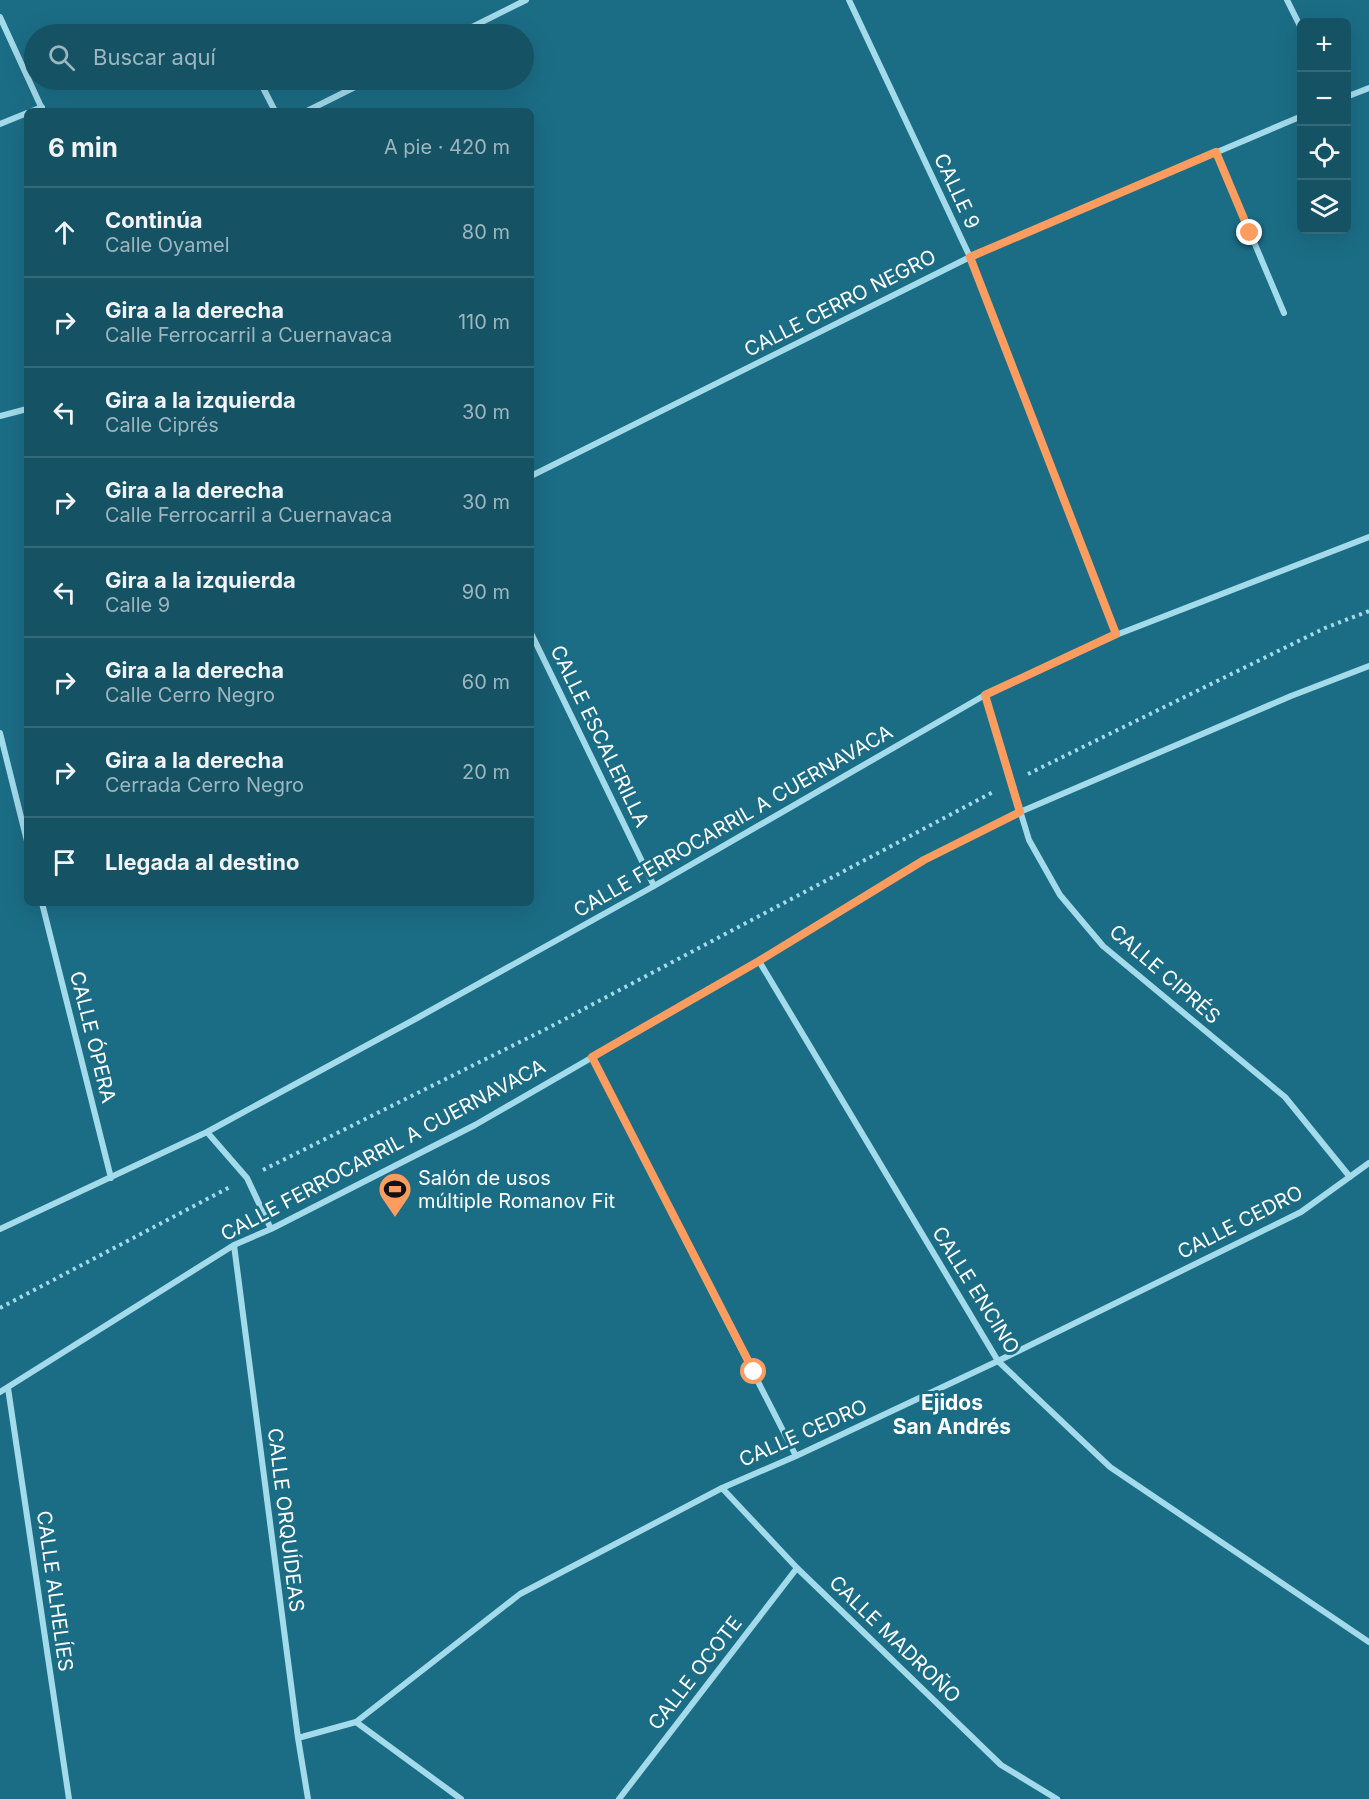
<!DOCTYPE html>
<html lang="es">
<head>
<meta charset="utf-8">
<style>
	body { margin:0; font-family:Inter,sans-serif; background:#215c6d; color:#f1f3f6 }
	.controls { position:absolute; right:18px; top:18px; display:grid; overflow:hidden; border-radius:9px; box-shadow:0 6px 24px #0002 }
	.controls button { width:54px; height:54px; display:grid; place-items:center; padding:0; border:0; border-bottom:2px solid #336978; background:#145264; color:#f1f3f6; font:30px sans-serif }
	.stop { position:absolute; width:18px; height:18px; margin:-14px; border:4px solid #fd9c5f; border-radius:50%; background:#fff }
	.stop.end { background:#fd9c5f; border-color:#fff; box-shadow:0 2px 6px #0008 }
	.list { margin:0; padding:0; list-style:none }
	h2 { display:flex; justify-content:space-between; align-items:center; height:78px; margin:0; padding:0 24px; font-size:26px }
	h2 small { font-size:20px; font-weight:400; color:#9db6bf }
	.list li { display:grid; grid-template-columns:39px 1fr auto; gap:18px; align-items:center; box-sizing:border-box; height:90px; padding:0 24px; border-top:2px solid #336978 }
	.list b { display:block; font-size:22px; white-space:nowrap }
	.list p { margin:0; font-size:20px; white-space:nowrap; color:#9db6bf }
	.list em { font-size:20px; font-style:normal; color:#9db6bf }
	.icon { flex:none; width:33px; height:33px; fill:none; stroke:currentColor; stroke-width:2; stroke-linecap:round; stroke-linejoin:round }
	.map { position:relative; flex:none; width:1369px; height:1799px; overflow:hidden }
	.search { position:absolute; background:#145264; box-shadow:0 6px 24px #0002; left:24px; top:24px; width:510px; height:66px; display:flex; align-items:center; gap:15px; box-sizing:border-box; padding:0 21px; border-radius:33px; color:#9db6bf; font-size:22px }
	.panel { position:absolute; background:#145264; box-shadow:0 6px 24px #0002; left:24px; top:108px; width:510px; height:798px; border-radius:9px }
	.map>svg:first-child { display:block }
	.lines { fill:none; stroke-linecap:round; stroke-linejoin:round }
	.path { stroke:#a3dbeb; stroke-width:4; stroke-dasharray:3 4.5; stroke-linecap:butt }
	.street { stroke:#a3dbeb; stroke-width:6 }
	.route { stroke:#fd9c5f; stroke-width:8 }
	.labels { text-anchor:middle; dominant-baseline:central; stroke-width:6; stroke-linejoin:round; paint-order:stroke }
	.street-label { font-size:20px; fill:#fff; stroke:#1b6d86 }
	.poi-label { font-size:20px; fill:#fff; stroke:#1b6d86; text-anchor:start }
	.neighbourhood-label { font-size:21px; font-weight:bold; fill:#fff; stroke:#1b6d86 }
</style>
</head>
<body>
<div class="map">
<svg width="1369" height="1799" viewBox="0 0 1369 1799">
	<rect width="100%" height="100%" fill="#1b6d86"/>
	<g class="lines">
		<path class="path" d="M 1028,774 L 1325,628 L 1369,611
			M 263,1170 L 548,1028 L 995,791
			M 0,1308 L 230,1187"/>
		<path class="street" d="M 849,0 L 970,257 L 1116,635
			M 1287,0 L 1302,30
			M 0,17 L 43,111
			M 458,34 L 526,0
			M 259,80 L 275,111
			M 1346,97 L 1369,88
			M 32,111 L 42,107
			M 307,111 L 369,80
			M 0,124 L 27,113
			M 1216,152 L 1284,313
			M 0,416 L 27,409
			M 531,476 L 970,257 L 1302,116
			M 531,633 L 654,886
			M 985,695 L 1029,840 L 1060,895 L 1103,946 L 1285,1097 L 1350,1177
			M 0,733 L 27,841
			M 42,903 L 111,1178
			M 759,961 L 998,1361 L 1110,1467 L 1369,1642
			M 592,1057 L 796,1456
			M 207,1132 L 247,1178 L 271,1229
			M 0,1229 L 207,1132 L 419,1017 L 654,886 L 985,695 L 1116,635 L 1369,537
			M 234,1245 L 298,1738 L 308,1799
			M 8,1388 L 69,1799
			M 0,1392 L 234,1245 L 271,1229 L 475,1125 L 759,961 L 924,860 L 1020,812 L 1291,696 L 1369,666
			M 722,1488 L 797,1568 L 1001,1765 L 1057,1799
			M 356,1722 L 461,1799
			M 298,1738 L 356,1722 L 520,1594 L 722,1488 L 796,1456 L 998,1361 L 1301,1212 L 1369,1163
			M 619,1799 L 797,1568"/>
	</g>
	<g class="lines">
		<path class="route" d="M 754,1372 L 592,1057 L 759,961 L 924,860 L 1020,812 L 985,695 L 1116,634 L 970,257 L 1216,152 L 1250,233"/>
	</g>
	<defs>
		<symbol id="stadium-pin" viewBox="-11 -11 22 30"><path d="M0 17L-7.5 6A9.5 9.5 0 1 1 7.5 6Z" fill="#fd9c5f" stroke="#1b6d86"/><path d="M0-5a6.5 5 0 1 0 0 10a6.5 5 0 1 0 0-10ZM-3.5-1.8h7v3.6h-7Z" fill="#111"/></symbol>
	</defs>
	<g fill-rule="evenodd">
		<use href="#stadium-pin" x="376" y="1170" width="38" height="52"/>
	</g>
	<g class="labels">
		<g class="street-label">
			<text transform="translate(957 191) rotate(65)">CALLE 9</text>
			<text transform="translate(840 303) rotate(-27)">CALLE CERRO NEGRO</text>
			<text transform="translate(600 736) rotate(64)">CALLE ESCALERILLA</text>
			<text transform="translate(733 821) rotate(-30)">CALLE FERROCARRIL A CUERNAVACA</text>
			<text transform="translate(1165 974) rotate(41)">CALLE CIPRÉS</text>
			<text transform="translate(93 1037) rotate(76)">CALLE ÓPERA</text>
			<text transform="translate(383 1150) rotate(-28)">CALLE FERROCARRIL A CUERNAVACA</text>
			<text transform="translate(1240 1222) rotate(-27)">CALLE CEDRO</text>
			<text transform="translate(976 1290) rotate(58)">CALLE ENCINO</text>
			<text transform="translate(803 1433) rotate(-24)">CALLE CEDRO</text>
			<text transform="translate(286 1520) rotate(83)">CALLE ORQUÍDEAS</text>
			<text transform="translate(55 1591) rotate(82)">CALLE ALHELÍES</text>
			<text transform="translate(895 1639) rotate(44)">CALLE MADROÑO</text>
			<text transform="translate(695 1673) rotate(-52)">CALLE OCOTE</text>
		</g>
		<g class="poi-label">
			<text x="418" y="1178">Salón de usos<tspan x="418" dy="23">múltiple Romanov Fit</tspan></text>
		</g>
		<g class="neighbourhood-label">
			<text x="952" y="1402">Ejidos<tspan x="952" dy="24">San Andrés</tspan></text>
		</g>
	</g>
</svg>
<div class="controls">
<button>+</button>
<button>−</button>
<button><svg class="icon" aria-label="locate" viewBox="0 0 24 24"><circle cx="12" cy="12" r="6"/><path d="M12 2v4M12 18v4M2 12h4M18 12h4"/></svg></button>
<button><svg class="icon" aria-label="layers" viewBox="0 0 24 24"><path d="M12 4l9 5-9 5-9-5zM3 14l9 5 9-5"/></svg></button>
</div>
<div class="stop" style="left:754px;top:1372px"></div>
<div class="stop end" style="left:1250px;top:233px"></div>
<div class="search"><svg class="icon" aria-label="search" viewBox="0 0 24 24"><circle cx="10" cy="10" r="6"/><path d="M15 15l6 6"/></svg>Buscar aquí</div>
<section class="panel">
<h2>6 min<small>A pie · 420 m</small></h2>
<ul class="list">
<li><svg class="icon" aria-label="ahead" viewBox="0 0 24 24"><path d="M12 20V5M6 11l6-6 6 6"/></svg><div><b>Continúa</b><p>Calle Oyamel</p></div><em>80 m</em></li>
<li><svg class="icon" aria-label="right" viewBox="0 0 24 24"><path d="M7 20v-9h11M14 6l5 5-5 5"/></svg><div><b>Gira a la derecha</b><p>Calle Ferrocarril a Cuernavaca</p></div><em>110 m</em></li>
<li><svg class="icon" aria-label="left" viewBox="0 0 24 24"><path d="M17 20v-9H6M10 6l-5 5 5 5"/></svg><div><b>Gira a la izquierda</b><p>Calle Ciprés</p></div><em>30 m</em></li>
<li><svg class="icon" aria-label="right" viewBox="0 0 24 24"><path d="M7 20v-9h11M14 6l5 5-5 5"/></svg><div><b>Gira a la derecha</b><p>Calle Ferrocarril a Cuernavaca</p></div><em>30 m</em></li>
<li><svg class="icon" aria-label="left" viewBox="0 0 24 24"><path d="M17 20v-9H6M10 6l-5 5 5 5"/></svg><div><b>Gira a la izquierda</b><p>Calle 9</p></div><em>90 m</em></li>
<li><svg class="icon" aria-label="right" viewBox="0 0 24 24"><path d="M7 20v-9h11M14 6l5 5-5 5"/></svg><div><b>Gira a la derecha</b><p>Calle Cerro Negro</p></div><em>60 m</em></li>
<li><svg class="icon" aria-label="right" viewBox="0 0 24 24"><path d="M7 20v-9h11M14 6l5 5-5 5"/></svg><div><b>Gira a la derecha</b><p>Cerrada Cerro Negro</p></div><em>20 m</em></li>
<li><svg class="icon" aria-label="arrive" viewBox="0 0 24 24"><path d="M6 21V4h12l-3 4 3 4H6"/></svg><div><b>Llegada al destino</b></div></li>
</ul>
</section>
</div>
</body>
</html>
